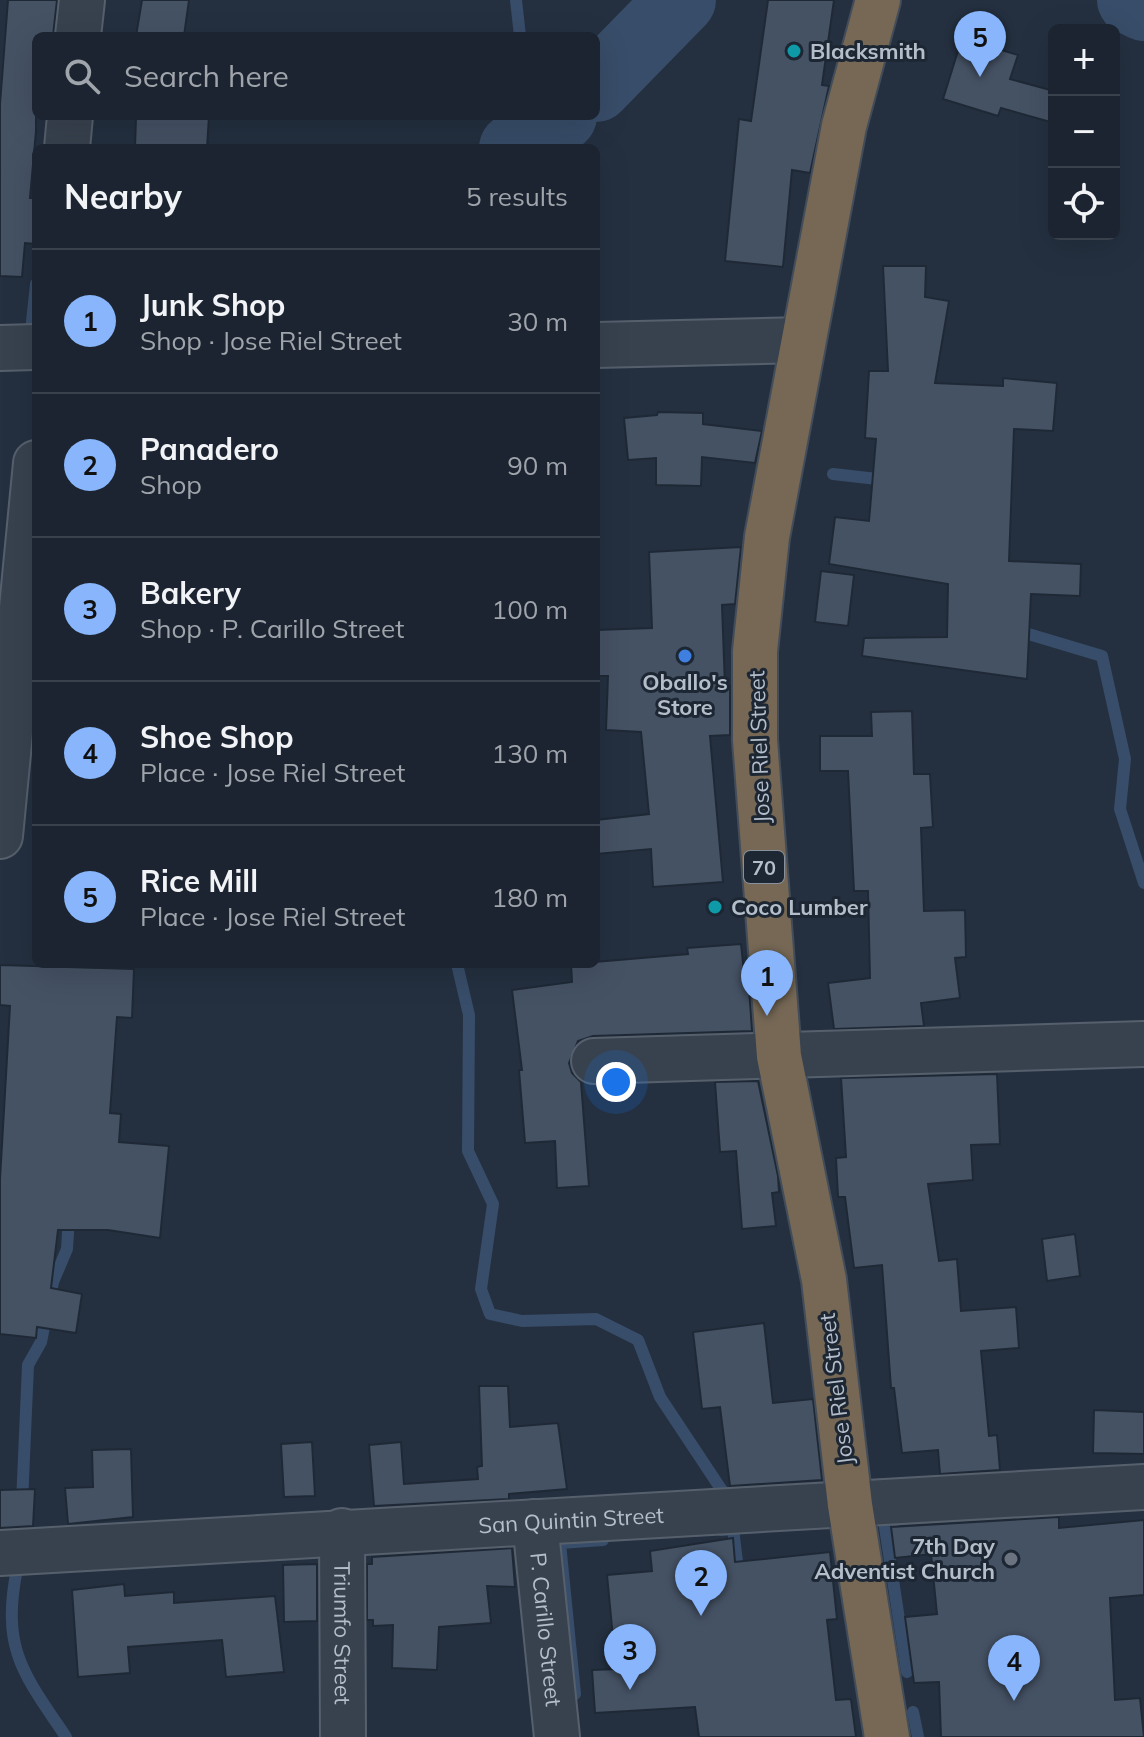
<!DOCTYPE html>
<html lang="en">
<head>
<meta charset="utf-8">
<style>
	body { margin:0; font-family:Mulish,sans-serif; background:#242c38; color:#f1f3f6 }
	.controls { position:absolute; right:24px; top:24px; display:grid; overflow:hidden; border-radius:12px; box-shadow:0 8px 32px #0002 }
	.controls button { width:72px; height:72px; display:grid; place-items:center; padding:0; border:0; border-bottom:2px solid #39414c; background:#1b2430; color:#f1f3f6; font:40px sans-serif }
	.you { position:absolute; left:616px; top:1082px; width:28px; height:28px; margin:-20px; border:6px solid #fff; border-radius:50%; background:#1a73e8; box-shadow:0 0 0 12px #1a73e833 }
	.badge { display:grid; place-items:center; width:52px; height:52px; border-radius:50%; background:#88b5fb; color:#111; font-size:26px; font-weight:700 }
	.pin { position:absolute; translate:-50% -66px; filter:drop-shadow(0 2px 4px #0008) }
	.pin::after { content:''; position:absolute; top:42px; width:28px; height:24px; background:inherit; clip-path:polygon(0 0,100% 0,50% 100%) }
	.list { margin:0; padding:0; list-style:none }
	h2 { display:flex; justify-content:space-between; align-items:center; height:104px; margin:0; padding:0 32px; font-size:34px }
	h2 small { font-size:26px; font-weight:400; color:#a0a4ab }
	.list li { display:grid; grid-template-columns:52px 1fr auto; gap:24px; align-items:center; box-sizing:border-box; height:144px; padding:0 32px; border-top:2px solid #39414c }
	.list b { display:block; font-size:30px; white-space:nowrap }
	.list p { margin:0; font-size:26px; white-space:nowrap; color:#a0a4ab }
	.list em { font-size:26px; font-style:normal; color:#a0a4ab }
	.icon { flex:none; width:44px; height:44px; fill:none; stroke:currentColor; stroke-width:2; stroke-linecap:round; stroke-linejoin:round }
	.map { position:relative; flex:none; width:1144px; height:1737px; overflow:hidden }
	.search { position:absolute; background:#1b2430; box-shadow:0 8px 32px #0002; left:32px; top:32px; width:568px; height:88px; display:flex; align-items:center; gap:20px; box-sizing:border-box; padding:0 28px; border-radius:12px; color:#a0a4ab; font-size:30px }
	.panel { position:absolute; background:#1b2430; box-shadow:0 8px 32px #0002; left:32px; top:144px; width:568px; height:824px; border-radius:12px }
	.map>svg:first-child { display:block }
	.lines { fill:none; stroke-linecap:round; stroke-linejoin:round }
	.stream { stroke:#384d69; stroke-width:12 }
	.river { stroke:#384d69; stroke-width:70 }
	.building { fill:#455264; stroke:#1f2936; stroke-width:2 }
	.minor-casing { stroke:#56606d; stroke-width:48 }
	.highway-casing { stroke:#434d5a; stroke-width:48 }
	.minor { stroke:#38424f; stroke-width:44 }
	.highway { stroke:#766855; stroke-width:44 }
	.culture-dot { fill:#0f9aa8; stroke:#1d2734; stroke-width:3 }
	.shop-dot { fill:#3f7fe0; stroke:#1d2734; stroke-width:3 }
	.worship-dot { fill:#6b7280; stroke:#1d2734; stroke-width:3 }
	.labels { text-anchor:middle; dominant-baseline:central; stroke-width:6; stroke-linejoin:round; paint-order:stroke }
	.shield { fill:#1d2734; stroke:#87909d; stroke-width:2 }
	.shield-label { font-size:20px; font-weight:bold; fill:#b4bdca }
	.poi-label { font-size:22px; font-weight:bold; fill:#b4bdca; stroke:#1d2734; text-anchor:start }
	.street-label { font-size:22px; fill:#b4bdca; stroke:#1d2734 }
</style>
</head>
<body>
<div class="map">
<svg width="1144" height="1737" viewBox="0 0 1144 1737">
	<rect width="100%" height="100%" fill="#243040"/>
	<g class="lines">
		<path class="stream" d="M 516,0 L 520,36
			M 527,116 L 530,144
			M 23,331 L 31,331 L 36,284
			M 833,474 L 886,480
			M 1015,630 L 1102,656 L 1125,759 L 1120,809 L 1144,883
			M 457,964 L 469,1015 L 468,1151 L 493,1204 L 481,1289 L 490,1314 L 522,1321 L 596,1319 L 638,1340 L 660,1397 L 725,1495
			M 22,1503 L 28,1365 L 41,1342 L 53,1282 L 67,1249 L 69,1217
			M 897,1520 L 884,1521 L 907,1672
			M 721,1530 L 733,1529 L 739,1578
			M 26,1568 L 17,1569 C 1,1649 23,1673 66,1737
			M 575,1694 L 560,1543 L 603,1540
			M 913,1712 L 918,1737"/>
		<path class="river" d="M 1132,0 L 1144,6
			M 596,87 L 681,0
			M 514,148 L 530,144 L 562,116"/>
	</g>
	<path class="building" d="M 8,0 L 57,0 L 53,36 L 36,36 L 36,131 L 30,198 L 36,198 L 36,244 L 25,243 L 22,277 L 0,276 L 0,104 Z
		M 142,0 L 189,0 L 184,36 L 136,36 Z
		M 768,0 L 834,0 L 822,85 L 829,86 L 810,173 L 792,170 L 783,267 L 725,261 L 739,119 L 751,121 Z
		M 962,38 L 1018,55 L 1010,79 L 1054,91 L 1054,123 L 1001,108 L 998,116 L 943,99 Z
		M 136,116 L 209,116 L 207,148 L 135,148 Z
		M 883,266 L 926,266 L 925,297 L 949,301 L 935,383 L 1003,386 L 1003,378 L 1057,383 L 1053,431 L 1014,429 L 1009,561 L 1081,564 L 1080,596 L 1031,594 L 1027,679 L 862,656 L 864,638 L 947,637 L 948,584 L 829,564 L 835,517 L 869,521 L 876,439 L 865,438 L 869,371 L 888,371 Z
		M 658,412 L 703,413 L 703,424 L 762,431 L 755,463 L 702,457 L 701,486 L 656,485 L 656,458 L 628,460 L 624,418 L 657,415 Z
		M 741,547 L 735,604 L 722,605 L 725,686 L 730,686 L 730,735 L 710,736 L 723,882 L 653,887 L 651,849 L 596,854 L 596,820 L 649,814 L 641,732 L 606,730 L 608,676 L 596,676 L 596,630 L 652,628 L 649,552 Z
		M 821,571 L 854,575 L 848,626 L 815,622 Z
		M 912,711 L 914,774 L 930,774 L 933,827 L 921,828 L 924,911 L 965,910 L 966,957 L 955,958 L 960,998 L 921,1003 L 924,1026 L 834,1029 L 828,983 L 870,978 L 868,891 L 854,891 L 848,771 L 820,771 L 820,736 L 872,736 L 871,712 Z
		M 741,944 L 744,972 L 748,972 L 752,1031 L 593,1036 L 578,1041 L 569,1063 L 572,1073 L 581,1082 L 589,1186 L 557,1188 L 555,1141 L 525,1143 L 519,1070 L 522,1070 L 512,990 L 572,982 L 571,964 L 688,954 L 687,948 Z
		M 0,965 L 134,969 L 132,1018 L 117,1017 L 110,1113 L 121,1114 L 119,1142 L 169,1146 L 160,1238 L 108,1230 L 58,1230 L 51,1288 L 82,1294 L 76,1333 L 37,1327 L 36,1338 L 0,1334 L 0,1179 L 10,1006 L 0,1005 Z
		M 997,1074 L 1000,1144 L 971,1145 L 973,1180 L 928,1184 L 939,1261 L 957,1259 L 961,1311 L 1016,1307 L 1019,1348 L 981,1351 L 989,1436 L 997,1435 L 1000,1470 L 940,1474 L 938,1450 L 902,1453 L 894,1388 L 891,1388 L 882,1265 L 854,1268 L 845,1197 L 838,1197 L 836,1158 L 846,1157 L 841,1078 Z
		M 758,1081 L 778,1176 L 779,1192 L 772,1193 L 776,1226 L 742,1229 L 736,1151 L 720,1152 L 715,1082 Z
		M 1075,1234 L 1080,1276 L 1047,1281 L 1042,1239 Z
		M 764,1323 L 773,1403 L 813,1399 L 822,1480 L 730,1486 L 720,1407 L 702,1409 L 693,1332 Z
		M 479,1386 L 508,1386 L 510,1427 L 558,1423 L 567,1489 L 509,1494 L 509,1499 L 374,1506 L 369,1445 L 401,1442 L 404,1484 L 478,1479 L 477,1467 L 482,1466 Z
		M 1094,1410 L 1144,1412 L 1144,1454 L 1093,1453 Z
		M 312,1442 L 315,1496 L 284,1497 L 281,1444 Z
		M 131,1449 L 133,1517 L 68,1524 L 65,1488 L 93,1487 L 92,1450 Z
		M 35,1489 L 33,1526 L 0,1528 L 0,1490 Z
		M 1059,1517 L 1059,1528 L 1144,1520 L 1144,1595 L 1110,1598 L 1115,1700 L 1140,1698 L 1144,1737 L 941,1737 L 939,1682 L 914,1683 L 905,1617 L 937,1614 L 931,1554 L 895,1558 L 891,1527 Z
		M 733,1538 L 735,1562 L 830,1552 L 837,1619 L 827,1620 L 836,1700 L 851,1699 L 856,1737 L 699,1737 L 695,1707 L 595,1713 L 592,1670 L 616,1669 L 607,1575 L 652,1571 L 650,1551 Z
		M 512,1548 L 515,1587 L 487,1586 L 491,1623 L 439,1627 L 437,1670 L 392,1668 L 393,1625 L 373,1626 L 373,1620 L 367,1620 L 367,1564 L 372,1564 L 372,1557 Z
		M 317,1564 L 317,1621 L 284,1622 L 283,1565 Z
		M 124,1584 L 125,1596 L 174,1592 L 174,1603 L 275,1596 L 284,1672 L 226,1677 L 222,1640 L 128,1647 L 130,1673 L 78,1677 L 72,1590 Z"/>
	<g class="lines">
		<defs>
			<g id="minor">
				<path d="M 78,36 L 82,0"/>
				<path d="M 67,148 L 70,116"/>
				<path d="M 596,345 L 803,340"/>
				<path d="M 0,348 L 36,347"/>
				<path d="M 0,836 L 36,463"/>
				<path d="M 594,1061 L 1144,1044"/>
				<path id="s1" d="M 535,1522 L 557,1737"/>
				<path id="s2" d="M 342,1531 L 343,1737"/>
				<path id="s3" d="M 0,1553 L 1144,1487"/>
			</g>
			<path id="highway" d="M 878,0 L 844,126 L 767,537 L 755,651 L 755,740 L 779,1056 L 824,1280 L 850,1505 L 887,1737"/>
		</defs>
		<use href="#minor" class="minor-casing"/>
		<use href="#highway" class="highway-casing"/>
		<use href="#minor" class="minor"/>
		<use href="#highway" class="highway"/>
	</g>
	<g class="culture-dot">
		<circle cx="794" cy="51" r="8"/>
		<circle cx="715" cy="907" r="8"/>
	</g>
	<circle class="shop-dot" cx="685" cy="656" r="8"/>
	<circle class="worship-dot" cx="1011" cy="1559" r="8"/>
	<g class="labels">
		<rect class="shield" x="744" y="851" width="40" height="32" rx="6"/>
		<g class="shield-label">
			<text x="764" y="867">70</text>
		</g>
		<g class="poi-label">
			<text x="810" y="51">Blacksmith</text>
			<text x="685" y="682" text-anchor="middle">Oballo's<tspan x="685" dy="25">Store</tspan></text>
			<text x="731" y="907">Coco Lumber</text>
			<text x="995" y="1546" text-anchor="end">7th Day<tspan x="995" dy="25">Adventist Church</tspan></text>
		</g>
		<g class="street-label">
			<text transform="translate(759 747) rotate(-92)">Jose Riel Street</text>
			<text transform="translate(836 1389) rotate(-97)">Jose Riel Street</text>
			<text stroke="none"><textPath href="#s3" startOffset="572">San Quintin Street</textPath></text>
			<text stroke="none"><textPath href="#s1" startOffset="108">P. Carillo Street</textPath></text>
			<text stroke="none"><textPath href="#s2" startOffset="102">Triumfo Street</textPath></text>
		</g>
	</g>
</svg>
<div class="controls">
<button>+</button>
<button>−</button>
<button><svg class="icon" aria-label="locate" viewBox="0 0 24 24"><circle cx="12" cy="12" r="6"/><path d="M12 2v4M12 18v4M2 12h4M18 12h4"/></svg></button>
</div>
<div class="you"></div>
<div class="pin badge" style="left:767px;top:1016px">1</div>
<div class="pin badge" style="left:701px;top:1616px">2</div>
<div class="pin badge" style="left:630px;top:1690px">3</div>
<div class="pin badge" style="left:1014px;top:1701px">4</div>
<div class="pin badge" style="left:980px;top:77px">5</div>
<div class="search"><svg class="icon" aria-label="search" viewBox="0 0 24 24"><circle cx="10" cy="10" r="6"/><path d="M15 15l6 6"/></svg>Search here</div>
<section class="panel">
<h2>Nearby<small>5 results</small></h2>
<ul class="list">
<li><span class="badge">1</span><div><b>Junk Shop</b><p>Shop · Jose Riel Street</p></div><em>30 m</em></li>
<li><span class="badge">2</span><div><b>Panadero</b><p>Shop</p></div><em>90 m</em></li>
<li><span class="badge">3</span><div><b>Bakery</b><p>Shop · P. Carillo Street</p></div><em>100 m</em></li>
<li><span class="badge">4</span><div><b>Shoe Shop</b><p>Place · Jose Riel Street</p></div><em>130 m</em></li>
<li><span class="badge">5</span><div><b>Rice Mill</b><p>Place · Jose Riel Street</p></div><em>180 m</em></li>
</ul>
</section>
</div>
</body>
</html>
